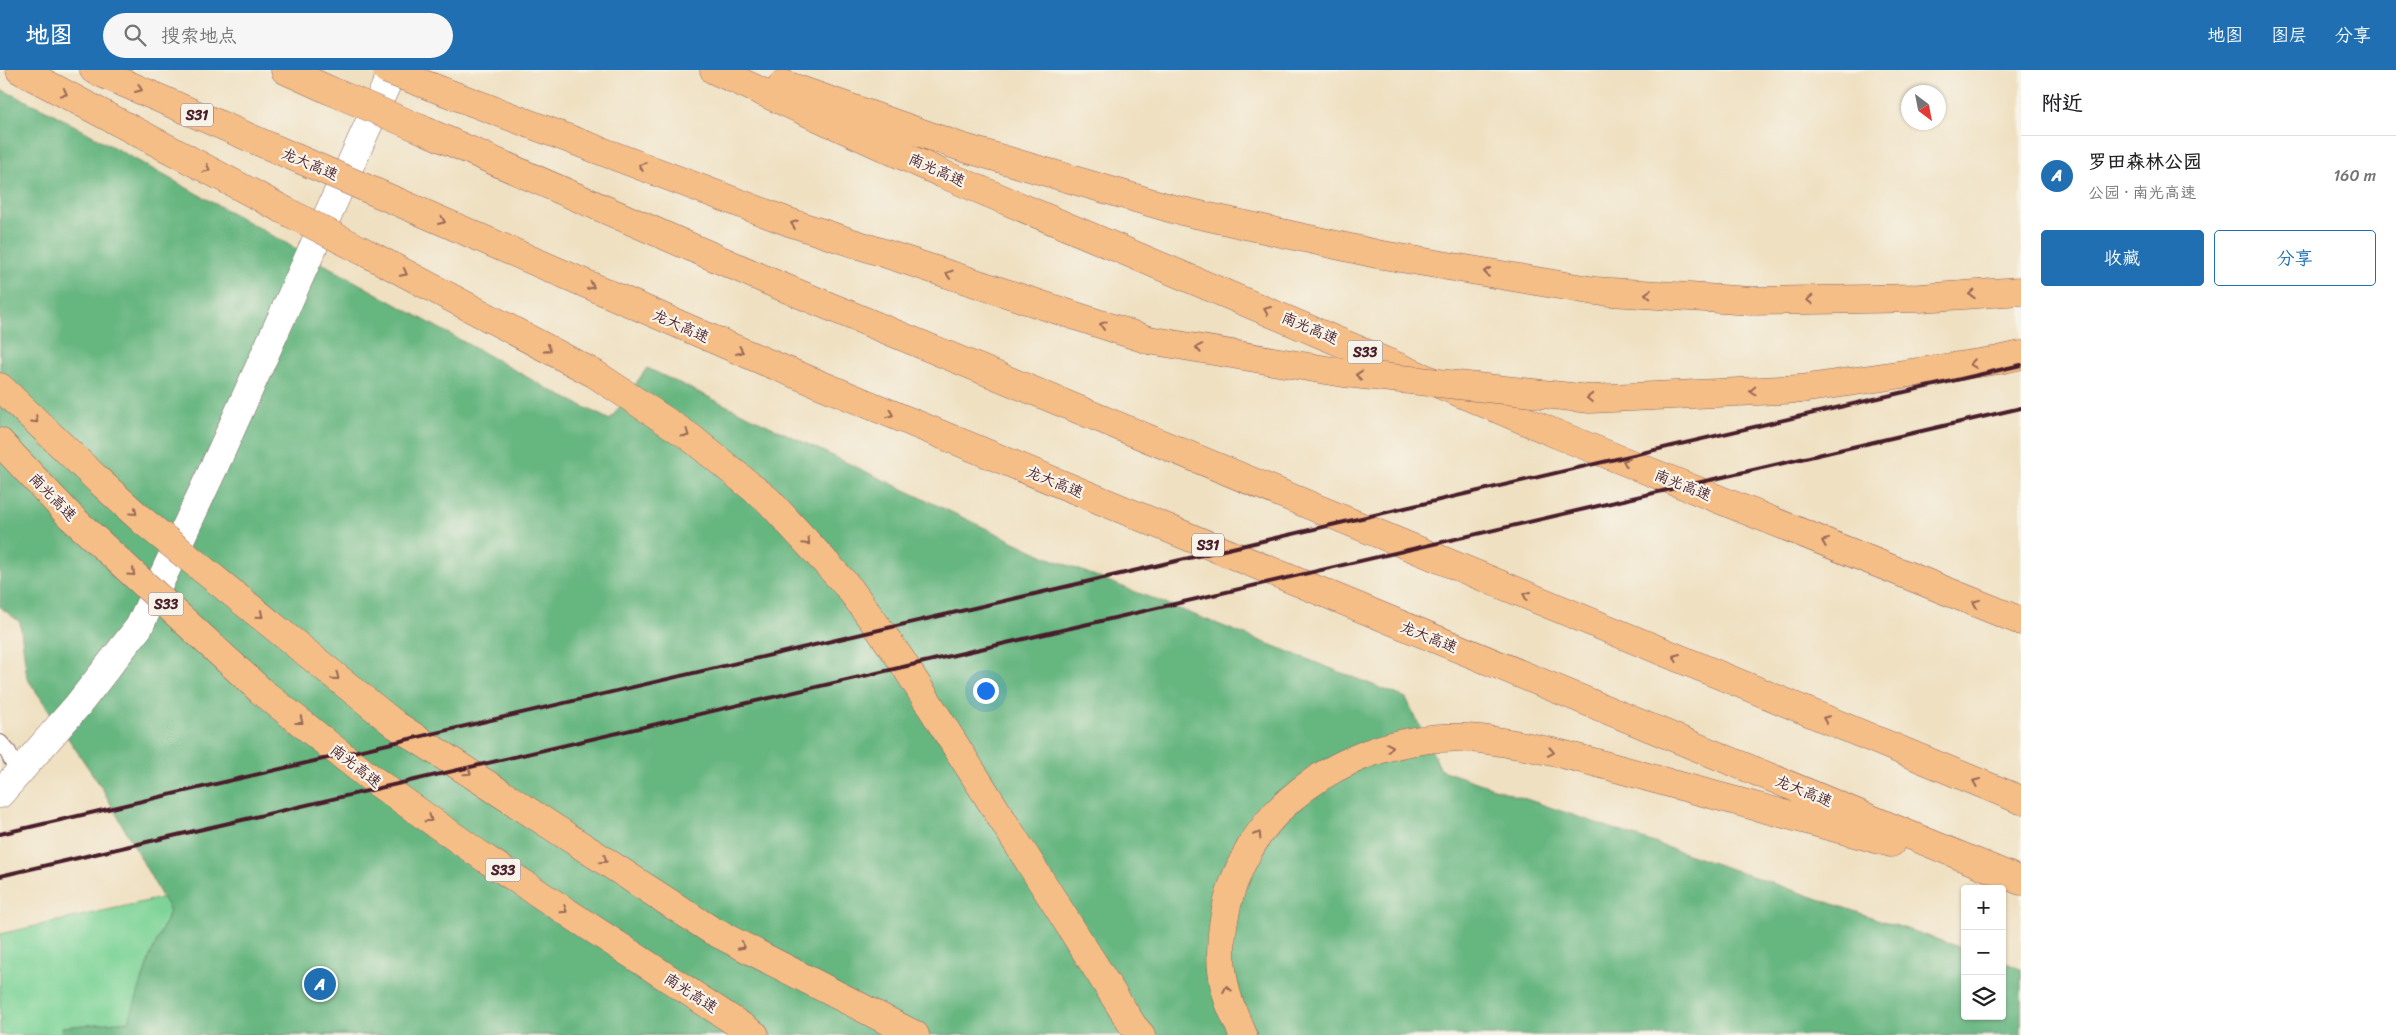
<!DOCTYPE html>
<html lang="zh">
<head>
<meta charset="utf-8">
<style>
	body { margin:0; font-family:Sriracha,"LXGW WenKai TC",sans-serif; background:#f6f6f6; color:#202124 }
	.controls { position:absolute; right:15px; bottom:15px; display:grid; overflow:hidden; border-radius:5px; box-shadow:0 1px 4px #0004 }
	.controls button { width:45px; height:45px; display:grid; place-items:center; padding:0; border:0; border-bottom:1px solid #e0e0e0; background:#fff; color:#202124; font:25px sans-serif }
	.compass { position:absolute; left:1901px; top:15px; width:45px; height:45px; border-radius:50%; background:#fff; box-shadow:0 1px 4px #0004; rotate:148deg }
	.you { position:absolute; left:985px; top:620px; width:18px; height:18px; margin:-12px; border:4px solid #fff; border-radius:50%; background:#1a73e8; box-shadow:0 0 0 8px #1a73e833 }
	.badge { display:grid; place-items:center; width:32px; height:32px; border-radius:50%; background:#1f6fb2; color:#fff; font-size:16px; font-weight:700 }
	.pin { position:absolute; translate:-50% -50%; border:2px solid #fff; box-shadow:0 1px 5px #0006 }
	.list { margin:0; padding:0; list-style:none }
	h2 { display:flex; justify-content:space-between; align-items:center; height:65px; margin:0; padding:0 20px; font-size:21px }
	h2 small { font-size:16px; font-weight:400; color:#757577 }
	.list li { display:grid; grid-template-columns:32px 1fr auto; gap:15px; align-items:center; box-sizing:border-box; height:80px; padding:0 20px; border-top:1px solid #e0e0e0 }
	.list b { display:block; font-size:19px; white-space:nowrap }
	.list p { margin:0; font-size:16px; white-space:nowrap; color:#757577 }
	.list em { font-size:16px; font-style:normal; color:#757577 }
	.actions { display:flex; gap:10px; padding:15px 20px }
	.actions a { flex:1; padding:11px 0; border:1px solid #1f6fb2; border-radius:5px; text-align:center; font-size:18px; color:#1f6fb2 }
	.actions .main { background:#1f6fb2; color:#fff }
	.icon { flex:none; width:28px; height:28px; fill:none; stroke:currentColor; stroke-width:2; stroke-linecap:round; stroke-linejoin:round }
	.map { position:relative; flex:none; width:2021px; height:965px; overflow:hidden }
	header { display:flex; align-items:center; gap:30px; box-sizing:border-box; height:70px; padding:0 25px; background:#1f6fb2; color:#fff }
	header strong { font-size:24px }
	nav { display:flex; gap:28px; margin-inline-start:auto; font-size:18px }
	.search { width:350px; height:45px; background:#f6f6f6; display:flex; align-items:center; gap:12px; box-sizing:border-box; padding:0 18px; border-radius:28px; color:#757577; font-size:19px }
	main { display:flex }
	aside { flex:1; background:#fff }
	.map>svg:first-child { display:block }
	.green { fill:#7ed498; stroke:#647a62 }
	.forest { fill:#66b680; stroke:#586a56 }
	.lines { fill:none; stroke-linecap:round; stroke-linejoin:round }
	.lane-casing { stroke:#846360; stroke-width:18 }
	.street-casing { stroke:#846360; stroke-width:29 }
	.highway-casing { stroke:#846360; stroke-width:29 }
	.lane { stroke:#fff; stroke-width:16 }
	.street { stroke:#fff; stroke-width:28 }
	.highway { stroke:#f6be87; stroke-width:28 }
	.rail { stroke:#4a1f2b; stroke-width:4 }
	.highway-bridge-casing { stroke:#846360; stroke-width:29; stroke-linecap:butt }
	.highway-bridge { stroke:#f6be87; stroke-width:28 }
	.oneway { stroke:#976754 }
	.labels { text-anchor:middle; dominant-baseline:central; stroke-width:4.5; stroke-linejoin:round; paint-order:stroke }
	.shield { fill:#f7f3e8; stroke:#7e5f64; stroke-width:1 }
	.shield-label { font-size:14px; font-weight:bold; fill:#4a1f2b }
	.street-label { font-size:15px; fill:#4a1f2b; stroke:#f7f3e8 }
</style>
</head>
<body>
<header>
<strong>地图</strong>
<div class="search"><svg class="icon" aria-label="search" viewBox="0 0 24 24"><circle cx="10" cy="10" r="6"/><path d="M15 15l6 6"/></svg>搜索地点</div>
<nav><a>地图</a><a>图层</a><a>分享</a></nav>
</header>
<main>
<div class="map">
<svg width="2021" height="965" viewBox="0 0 2021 965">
	<rect width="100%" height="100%" fill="#f7f3e8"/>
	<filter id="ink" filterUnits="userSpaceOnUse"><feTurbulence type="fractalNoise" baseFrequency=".02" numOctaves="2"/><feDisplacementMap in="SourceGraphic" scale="10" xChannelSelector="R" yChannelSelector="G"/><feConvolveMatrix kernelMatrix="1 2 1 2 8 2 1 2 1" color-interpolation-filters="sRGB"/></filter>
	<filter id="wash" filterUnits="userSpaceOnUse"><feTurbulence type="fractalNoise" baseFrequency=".0096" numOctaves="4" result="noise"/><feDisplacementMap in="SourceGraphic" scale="20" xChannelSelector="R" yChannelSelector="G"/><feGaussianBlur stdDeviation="1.12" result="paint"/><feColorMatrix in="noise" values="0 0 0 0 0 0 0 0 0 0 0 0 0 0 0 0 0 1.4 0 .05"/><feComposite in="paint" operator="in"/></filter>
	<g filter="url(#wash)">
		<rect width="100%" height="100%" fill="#efe0c1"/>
		<path class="green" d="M 403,774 L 718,965 L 0,965 L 0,864 Z"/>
		<path class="forest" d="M 0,19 L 50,42 L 552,321 L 610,350 L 647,298 L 1044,486 L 1406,628 L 1441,700 L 1965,879 L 1965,946 L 2002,946 L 2002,892 L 2021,898 L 2021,965 L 62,965 L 62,957 L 129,951 L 150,886 L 170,841 L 102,718 L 27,608 L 20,552 L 0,537 Z"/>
	</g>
	<g filter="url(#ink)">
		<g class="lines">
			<defs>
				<path id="lane" d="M 0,673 L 8,682 L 18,703"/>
				<path id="street" d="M 0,724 L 77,636 L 139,557 L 215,395 L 393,0"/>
				<path id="highway" d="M 20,0 L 282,139
					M 94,0 L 301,90
					M 285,0 L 329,20
					M 714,0 L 943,104 L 1559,365 L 2021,551
					M 783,14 L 961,77 L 1173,139 L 1377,184 L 1595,221 L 1752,231 L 1920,228 L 2021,221
					M 432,17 L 789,152 L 1149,270
					M 421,59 L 773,213 L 2021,730
					M 398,132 L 761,290 L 2021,811
					M 361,180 L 595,304 L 690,367 L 769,431 L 850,519 L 900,588 L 1133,956 L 1141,965
					M 0,317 L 98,410
					M 1801,319 L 1999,290 L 2021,285
					M 0,372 L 70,446
					M 298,576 L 396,655 L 711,860 L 915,965
					M 261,621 L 372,709 L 486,789 L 755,965
					M 1243,965 C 1239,954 1233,943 1229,932 C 1212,881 1224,823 1250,778 C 1294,702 1394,659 1480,669 C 1549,677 1617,699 1684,717 C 1753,736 1822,755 1891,773"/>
			</defs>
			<use href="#lane" class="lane-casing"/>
			<use href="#street" class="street-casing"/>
			<use href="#highway" class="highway-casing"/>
			<use href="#lane" class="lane"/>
			<use href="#street" class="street"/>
			<use href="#highway" class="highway"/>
			<path class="rail" d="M 0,764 L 2021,295
				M 0,806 L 2021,338"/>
			<defs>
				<path id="highway-bridge" d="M 387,0 L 432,17
					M 329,20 L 421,59
					M 301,90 L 398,132
					M 282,139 L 361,180
					M 1149,270 L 1344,303 L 1590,329 L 1801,319
					M 98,410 L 143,451 L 298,576
					M 70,446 L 261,621"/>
			</defs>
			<use href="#highway-bridge" class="highway-bridge-casing"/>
			<use href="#highway-bridge" class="highway-bridge"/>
		</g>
		<defs><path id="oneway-chevron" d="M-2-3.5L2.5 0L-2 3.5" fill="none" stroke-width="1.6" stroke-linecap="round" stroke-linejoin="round" transform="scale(1.25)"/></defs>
		<g class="oneway">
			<use href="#oneway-chevron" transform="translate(139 19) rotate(24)"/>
			<use href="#oneway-chevron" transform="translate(64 23) rotate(28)"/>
			<use href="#oneway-chevron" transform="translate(642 96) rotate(-159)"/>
			<use href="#oneway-chevron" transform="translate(207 99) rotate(28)"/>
			<use href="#oneway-chevron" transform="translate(442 151) rotate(24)"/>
			<use href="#oneway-chevron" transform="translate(794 154) rotate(-161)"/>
			<use href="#oneway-chevron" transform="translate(1487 202) rotate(-170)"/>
			<use href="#oneway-chevron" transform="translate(404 203) rotate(28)"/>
			<use href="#oneway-chevron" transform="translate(949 204) rotate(-162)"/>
			<use href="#oneway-chevron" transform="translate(591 216) rotate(24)"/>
			<use href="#oneway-chevron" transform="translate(1648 224) rotate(-176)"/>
			<use href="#oneway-chevron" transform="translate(1972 224) rotate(176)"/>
			<use href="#oneway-chevron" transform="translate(1810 230) rotate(179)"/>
			<use href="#oneway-chevron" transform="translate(1267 240) rotate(-157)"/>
			<use href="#oneway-chevron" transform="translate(1103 255) rotate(-162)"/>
			<use href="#oneway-chevron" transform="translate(1199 278) rotate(-170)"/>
			<use href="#oneway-chevron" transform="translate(548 279) rotate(28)"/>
			<use href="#oneway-chevron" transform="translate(740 281) rotate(24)"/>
			<use href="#oneway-chevron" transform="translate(1973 294) rotate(172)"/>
			<use href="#oneway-chevron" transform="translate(1359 305) rotate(-174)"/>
			<use href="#oneway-chevron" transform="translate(1753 321) rotate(177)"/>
			<use href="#oneway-chevron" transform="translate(1590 328) rotate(-179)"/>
			<use href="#oneway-chevron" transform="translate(890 344) rotate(22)"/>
			<use href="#oneway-chevron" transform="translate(35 350) rotate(44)"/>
			<use href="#oneway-chevron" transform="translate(686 364) rotate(35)"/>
			<use href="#oneway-chevron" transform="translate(1626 392) rotate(-158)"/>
			<use href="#oneway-chevron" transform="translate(134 442) rotate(42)"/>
			<use href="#oneway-chevron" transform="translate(807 472) rotate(47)"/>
			<use href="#oneway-chevron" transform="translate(1825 472) rotate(-158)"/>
			<use href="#oneway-chevron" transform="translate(132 503) rotate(42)"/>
			<use href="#oneway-chevron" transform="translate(1526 525) rotate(-157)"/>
			<use href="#oneway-chevron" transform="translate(1976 533) rotate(-158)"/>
			<use href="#oneway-chevron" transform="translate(260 545) rotate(39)"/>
			<use href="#oneway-chevron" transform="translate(1676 587) rotate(-157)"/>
			<use href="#oneway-chevron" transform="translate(336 607) rotate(39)"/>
			<use href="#oneway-chevron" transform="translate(1826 649) rotate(-157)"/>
			<use href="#oneway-chevron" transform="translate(300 651) rotate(38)"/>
			<use href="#oneway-chevron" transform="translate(1390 677) rotate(-11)"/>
			<use href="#oneway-chevron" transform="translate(1551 682) rotate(11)"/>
			<use href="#oneway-chevron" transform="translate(468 702) rotate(33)"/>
			<use href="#oneway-chevron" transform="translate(1976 712) rotate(-157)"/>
			<use href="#oneway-chevron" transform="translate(429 749) rotate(35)"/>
			<use href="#oneway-chevron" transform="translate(1258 765) rotate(-58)"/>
			<use href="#oneway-chevron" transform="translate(604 790) rotate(33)"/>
			<use href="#oneway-chevron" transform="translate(564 840) rotate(33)"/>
			<use href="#oneway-chevron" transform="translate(742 876) rotate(27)"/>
			<use href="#oneway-chevron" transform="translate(1227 919) rotate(-100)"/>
		</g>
	</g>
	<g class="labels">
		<g class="shield">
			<rect x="181" y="33.5" width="32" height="23" rx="4"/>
			<rect x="1347.5" y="270.5" width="35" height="23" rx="4"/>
			<rect x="1192" y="463.5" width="32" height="23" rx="4"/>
			<rect x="148.5" y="522.5" width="35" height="23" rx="4"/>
			<rect x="485.5" y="788.5" width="35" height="23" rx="4"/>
		</g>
		<g class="shield-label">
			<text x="197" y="45">S31</text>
			<text x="1365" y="282">S33</text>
			<text x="1208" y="475">S31</text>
			<text x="166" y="534">S33</text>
			<text x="503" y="800">S33</text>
		</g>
		<g class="street-label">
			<text transform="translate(310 94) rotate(23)">龙大高速</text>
			<text transform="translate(937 100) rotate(24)">南光高速</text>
			<text transform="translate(681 256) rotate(24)">龙大高速</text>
			<text transform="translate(1310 258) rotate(23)">南光高速</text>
			<text transform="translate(1055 412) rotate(22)">龙大高速</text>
			<text transform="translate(1683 415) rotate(22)">南光高速</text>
			<text transform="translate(53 427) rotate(46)">南光高速</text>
			<text transform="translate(1429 567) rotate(22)">龙大高速</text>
			<text transform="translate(356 696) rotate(38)">南光高速</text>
			<text transform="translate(1804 721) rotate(22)">龙大高速</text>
			<text transform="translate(691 923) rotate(33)">南光高速</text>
		</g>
	</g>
</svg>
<div class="controls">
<button>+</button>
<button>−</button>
<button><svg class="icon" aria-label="layers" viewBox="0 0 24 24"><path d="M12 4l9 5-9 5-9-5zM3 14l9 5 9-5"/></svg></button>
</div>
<svg class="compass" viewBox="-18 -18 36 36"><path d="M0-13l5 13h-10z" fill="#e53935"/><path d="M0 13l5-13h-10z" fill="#757577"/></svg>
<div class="you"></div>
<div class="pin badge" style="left:320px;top:914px">A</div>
</div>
<aside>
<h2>附近<small></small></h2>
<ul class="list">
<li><span class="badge">A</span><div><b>罗田森林公园</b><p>公园 · 南光高速</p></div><em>160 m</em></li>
</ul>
<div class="actions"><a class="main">收藏</a><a>分享</a></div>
</aside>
</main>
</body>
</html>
